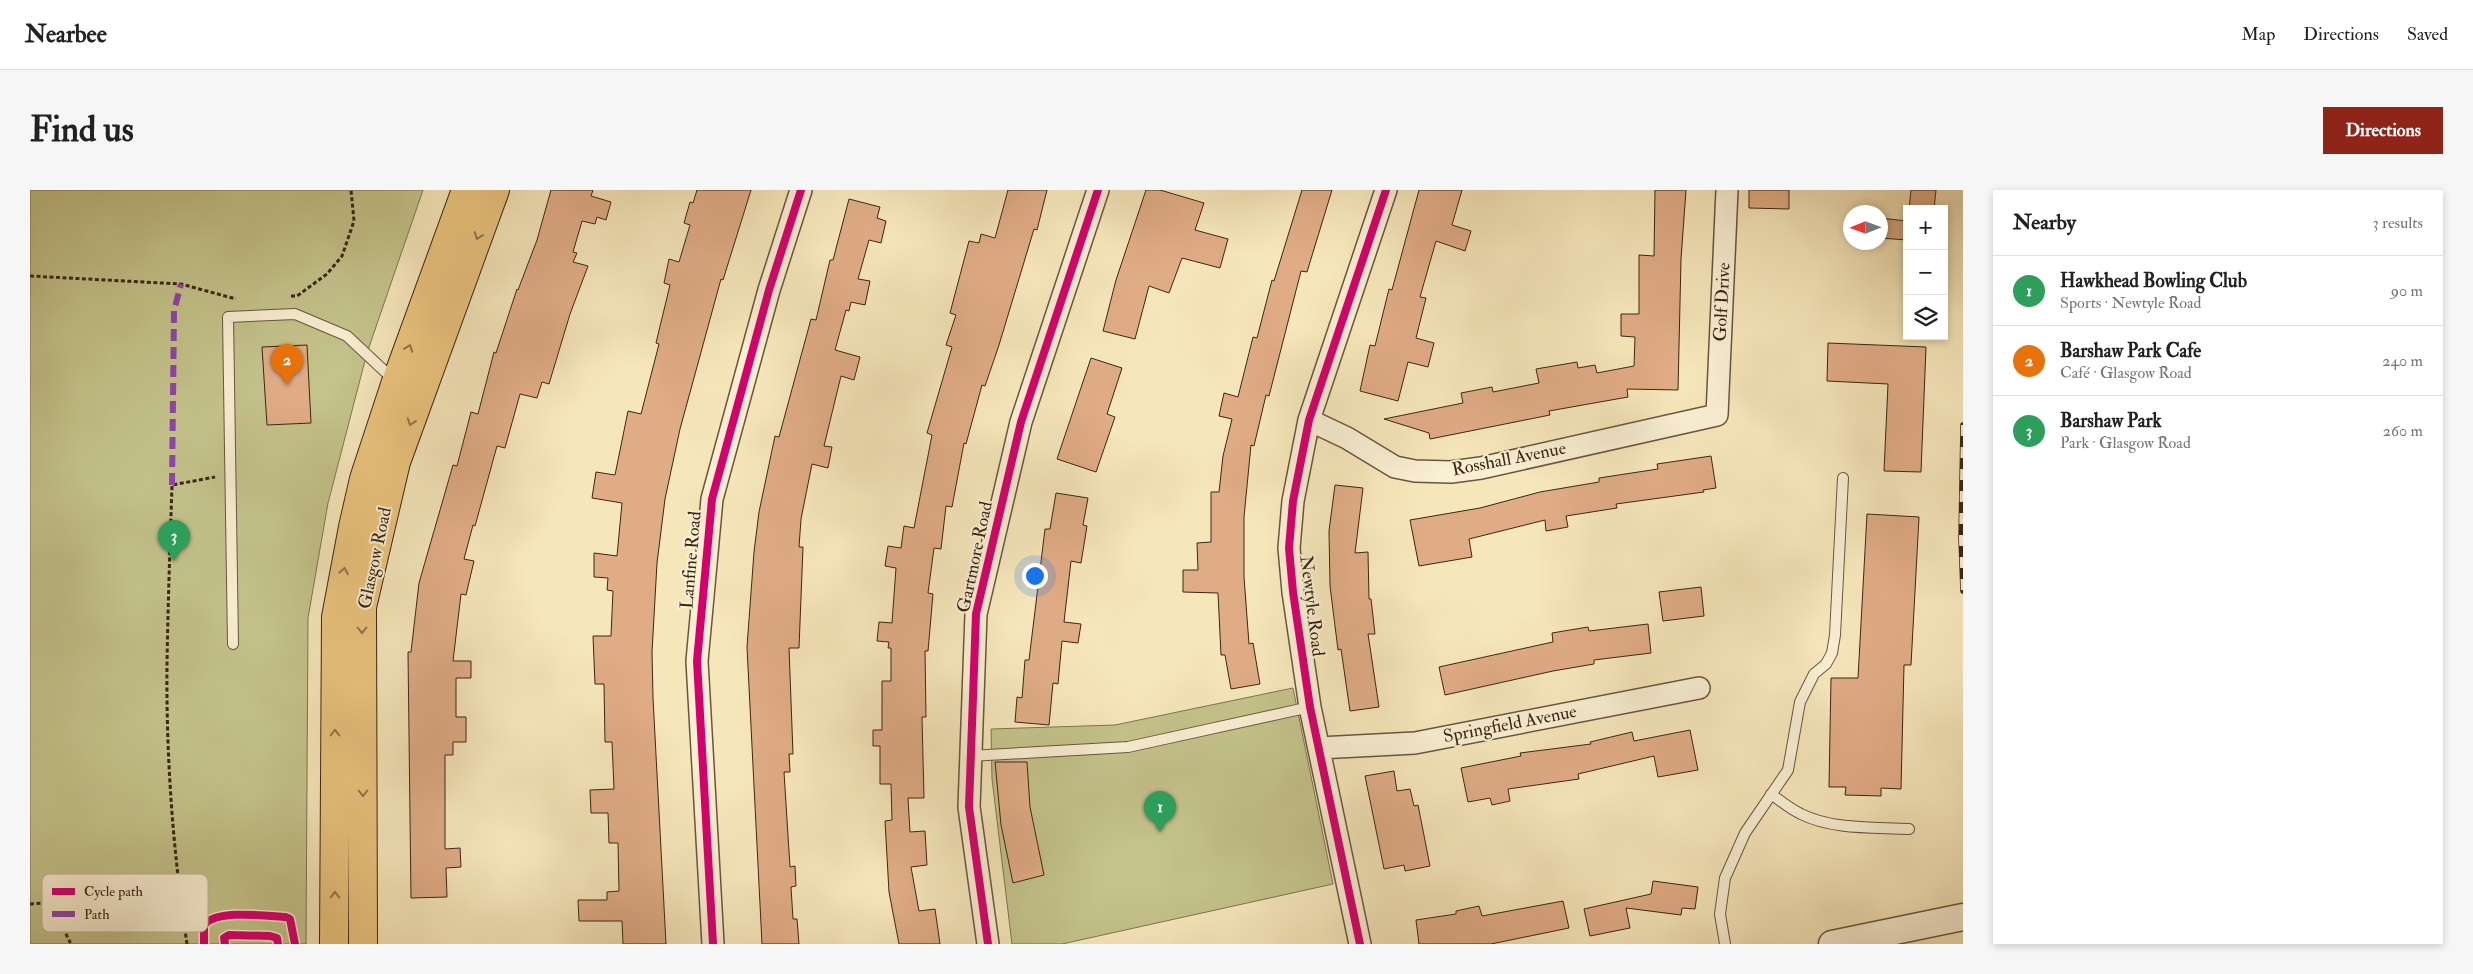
<!DOCTYPE html>
<html lang="en">
<head>
<meta charset="utf-8">
<style>
	body { margin:0; font-family:"IM FELL Double Pica",serif; background:#f6f6f6; color:#222 }
	.controls { position:absolute; right:15px; top:15px; display:grid; overflow:hidden; border-radius:0px; box-shadow:0 2px 8px #0003 }
	.controls button { width:45px; height:45px; display:grid; place-items:center; padding:0; border:0; border-bottom:1px solid #e0e0e0; background:#fff; color:#222; font:25px sans-serif }
	.compass { position:absolute; left:1813px; top:15px; width:45px; height:45px; border-radius:50%; background:#fff; box-shadow:0 2px 8px #0003; rotate:269deg }
	.you { position:absolute; left:1004px; top:385px; width:18px; height:18px; margin:-12px; border:4px solid #fff; border-radius:50%; background:#1a73e8; box-shadow:0 0 0 8px #1a73e833 }
	.badge { display:grid; place-items:center; width:32px; height:32px; border-radius:50%; background:#8f2418; color:#fff; font-size:16px; font-weight:700 }
	.pin { position:absolute; translate:-50% -41px; filter:drop-shadow(0 1px 2px #0008) }
	.pin::after { content:''; position:absolute; top:26px; width:18px; height:15px; background:inherit; clip-path:polygon(0 0,100% 0,50% 100%) }
	.list { margin:0; padding:0; list-style:none }
	h2 { display:flex; justify-content:space-between; align-items:center; height:65px; margin:0; padding:0 20px; font-size:21px }
	h2 small { font-size:16px; font-weight:400; color:#767676 }
	.list li { display:grid; grid-template-columns:32px 1fr auto; gap:15px; align-items:center; box-sizing:border-box; height:70px; padding:0 20px; border-top:1px solid #e0e0e0 }
	.list b { display:block; font-size:19px; white-space:nowrap }
	.list p { margin:0; font-size:16px; white-space:nowrap; color:#767676 }
	.list em { font-size:16px; font-style:normal; color:#767676 }
	.icon { flex:none; width:28px; height:28px; fill:none; stroke:currentColor; stroke-width:2; stroke-linecap:round; stroke-linejoin:round }
	.map { position:relative; flex:none; width:1933px; height:754px; overflow:hidden; border-radius:0px }
	header { display:flex; align-items:center; gap:30px; box-sizing:border-box; height:70px; padding:0 25px; background:#fff; border-bottom:1px solid #e0e0e0 }
	header strong { font-size:24px }
	nav { display:flex; gap:28px; margin-inline-start:auto; font-size:18px }
	.intro { display:flex; align-items:center; justify-content:space-between; box-sizing:border-box; height:120px; padding:0 30px }
	h1 { margin:0; font-size:35px }
	.button { padding:12px 22px; border-radius:0px; background:#8f2418; color:#fff; font-size:18px; font-weight:700 }
	main { display:flex; gap:30px; padding:0 30px }
	aside { flex:1; background:#fff; border-radius:0px; box-shadow:0 2px 8px #0003 }
	.map>svg:first-child { display:block }
	.green { fill:#c4c38b; stroke:#7f7450 }
	.building { fill:#e0ac86; stroke:#3a2614 }
	.lines { fill:none; stroke-linecap:round; stroke-linejoin:round }
	.service-casing { stroke:#69563e; stroke-width:12 }
	.minor-casing { stroke:#69563e; stroke-width:24 }
	.tertiary-casing { stroke:#69563e; stroke-width:29 }
	.primary-casing { stroke:#3a2614; stroke-width:30 }
	.path { stroke:#3a2614; stroke-width:3; stroke-dasharray:4 2.5; stroke-linecap:butt }
	.service { stroke:#f9efd3; stroke-width:10 }
	.minor { stroke:#f9efd3; stroke-width:21 }
	.tertiary { stroke:#f9efd3; stroke-width:26 }
	.primary { stroke:#ebc47e; stroke-width:28 }
	.rail-casing { stroke:#3a2614; stroke-width:5.5 }
	.rail { stroke:#f9efd3; stroke-width:4; stroke-dasharray:11; stroke-linecap:butt }
	.quiet { stroke:#8e44ad; stroke-width:6; stroke-dasharray:12 6; stroke-linecap:butt }
	.cycleway-casing { stroke:#f9efd3; stroke-width:11 }
	.cycleway { stroke:#d6006c; stroke-width:8 }
	.oneway { stroke:#927549 }
	.labels { text-anchor:middle; dominant-baseline:central; stroke-width:4; stroke-linejoin:round; paint-order:stroke }
	.street-label { font-size:18px; fill:#3a2614; stroke:#f9efd3 }
	.key { fill:#f9efd3; stroke:#c0b39a; stroke-width:1 }
	.key-label { font-size:14px; fill:#3a2614 }
</style>
</head>
<body>
<header>
<strong>Nearbee</strong>
<nav><a>Map</a><a>Directions</a><a>Saved</a></nav>
</header>
<div class="intro"><h1>Find us</h1><a class="button">Directions</a></div>
<main>
<div class="map">
<svg width="1933" height="754" viewBox="0 0 1933 754">
	<rect width="100%" height="100%" fill="#f6e7bb"/>
	<filter id="stains"><feTurbulence type="fractalNoise" baseFrequency=".004" numOctaves="4"/><feColorMatrix values="0 0 0 0 .2 0 0 0 0 .09 0 0 0 0 .02 0 0 0 .5 -.17"/></filter>
	<radialGradient id="worn" r=".72"><stop offset=".6" stop-color="#630" stop-opacity="0"/><stop offset="1" stop-color="#630" stop-opacity=".3"/></radialGradient>
	<path class="green" d="M 0,0 L 393,0 L 337,163 L 298,313 L 278,428 L 276,754 L 0,754 Z
		M 1263,498 L 1303,694 L 1032,754 L 982,754 L 962,589 L 961,539 L 1085,535 Z"/>
	<path class="building" d="M 521,0 L 563,0 L 561,6 L 581,12 L 576,30 L 567,27 L 565,34 L 552,31 L 543,62 L 547,63 L 543,72 L 558,76 L 540,124 L 519,194 L 512,192 L 507,208 L 490,204 L 475,258 L 467,256 L 445,336 L 443,335 L 434,369 L 444,371 L 436,405 L 431,404 L 423,471 L 441,471 L 441,488 L 426,488 L 426,527 L 436,527 L 436,552 L 423,552 L 423,565 L 415,565 L 415,659 L 430,658 L 431,677 L 416,678 L 417,707 L 381,708 L 378,462 L 381,462 L 389,393 L 423,275 L 427,276 L 441,222 L 448,224 L 464,162 L 466,163 L 487,99 L 488,100 L 507,50 Z
		M 667,0 L 721,0 L 693,90 L 691,89 L 650,239 L 635,309 L 627,373 L 622,462 L 623,508 L 636,754 L 593,754 L 592,731 L 549,731 L 548,710 L 577,710 L 577,702 L 589,701 L 588,653 L 579,653 L 578,623 L 561,623 L 560,600 L 584,599 L 582,552 L 575,552 L 574,494 L 565,494 L 563,446 L 581,446 L 583,401 L 577,400 L 578,388 L 564,387 L 564,363 L 587,366 L 592,313 L 562,308 L 566,282 L 585,285 L 598,221 L 611,224 L 629,154 L 626,153 L 640,95 L 634,93 L 639,69 L 649,72 L 660,35 L 654,33 L 660,12 L 663,13 Z
		M 978,0 L 1017,0 L 1007,40 L 1004,39 L 969,155 L 955,196 L 952,195 L 936,254 L 934,253 L 922,317 L 916,316 L 911,359 L 904,358 L 898,403 L 903,404 L 898,461 L 895,461 L 896,527 L 892,527 L 894,608 L 878,608 L 880,642 L 895,641 L 897,675 L 881,677 L 889,721 L 905,719 L 910,754 L 869,754 L 859,702 L 855,631 L 862,630 L 861,594 L 850,594 L 850,556 L 843,556 L 843,540 L 852,540 L 852,491 L 861,491 L 861,458 L 858,458 L 859,452 L 847,451 L 849,432 L 862,433 L 866,378 L 855,376 L 858,356 L 871,358 L 874,336 L 884,338 L 902,245 L 897,243 L 922,157 L 916,155 L 926,125 L 920,123 L 939,51 L 949,53 L 951,44 L 965,48 Z
		M 1116,0 L 1130,0 L 1174,13 L 1165,40 L 1198,49 L 1190,78 L 1152,68 L 1139,103 L 1119,96 L 1105,149 L 1073,141 L 1086,90 Z
		M 1272,0 L 1302,0 L 1277,82 L 1271,81 L 1239,206 L 1236,205 L 1224,256 L 1221,255 L 1214,327 L 1214,387 L 1219,454 L 1223,453 L 1230,494 L 1201,499 L 1195,465 L 1191,465 L 1188,403 L 1153,402 L 1153,380 L 1168,380 L 1167,353 L 1181,352 L 1181,302 L 1189,302 L 1193,266 L 1202,229 L 1189,226 L 1194,203 L 1208,207 L 1223,147 L 1227,148 L 1242,90 L 1244,91 Z
		M 1389,0 L 1432,0 L 1422,35 L 1441,41 L 1435,61 L 1406,51 L 1390,107 L 1396,108 L 1386,148 L 1404,153 L 1398,177 L 1378,172 L 1368,211 L 1330,201 L 1340,155 L 1345,156 L 1359,99 L 1362,100 Z
		M 1625,0 L 1656,0 L 1651,69 L 1648,200 L 1597,199 L 1598,207 L 1519,221 L 1520,225 L 1400,249 L 1399,243 L 1354,229 L 1433,213 L 1431,203 L 1462,197 L 1463,202 L 1509,193 L 1506,179 L 1547,172 L 1548,178 L 1565,175 L 1567,183 L 1604,176 L 1605,147 L 1591,146 L 1591,124 L 1609,124 L 1609,65 L 1624,66 Z
		M 1719,0 L 1759,0 L 1759,19 L 1719,18 Z
		M 1881,0 L 1906,0 L 1904,19 L 1879,19 Z
		M 819,9 L 850,17 L 847,28 L 856,31 L 851,53 L 839,50 L 828,89 L 840,91 L 835,115 L 821,112 L 819,121 L 816,120 L 805,160 L 830,167 L 824,190 L 811,186 L 794,256 L 802,257 L 798,278 L 782,274 L 771,329 L 769,357 L 773,357 L 769,458 L 759,458 L 763,564 L 759,564 L 760,582 L 754,582 L 760,677 L 765,676 L 766,696 L 761,697 L 763,729 L 767,729 L 769,754 L 732,754 L 717,457 L 724,362 L 729,322 L 745,246 L 749,247 L 781,129 L 786,130 L 800,70 L 803,70 Z
		M 1850,28 L 1877,31 L 1877,50 L 1850,48 Z
		M 1798,153 L 1896,157 L 1891,282 L 1854,281 L 1858,194 L 1797,191 Z
		M 277,155 L 281,233 L 237,235 L 232,157 Z
		M 1061,168 L 1092,178 L 1077,224 L 1085,227 L 1066,282 L 1027,269 Z
		M 1681,266 L 1686,298 L 1673,300 L 1674,302 L 1586,314 L 1587,318 L 1536,326 L 1538,337 L 1516,341 L 1515,330 L 1439,349 L 1442,367 L 1389,376 L 1380,330 L 1450,318 L 1510,302 L 1569,292 L 1569,288 L 1628,279 L 1627,274 Z
		M 1305,295 L 1333,298 L 1325,363 L 1338,362 L 1339,409 L 1341,409 L 1345,444 L 1338,444 L 1349,517 L 1320,521 L 1311,459 L 1308,460 L 1300,396 L 1299,341 Z
		M 1026,303 L 1058,308 L 1053,335 L 1057,336 L 1051,373 L 1041,371 L 1034,432 L 1051,434 L 1048,453 L 1032,451 L 1028,494 L 1023,493 L 1019,535 L 985,532 L 987,507 L 992,508 L 995,470 L 999,470 L 1015,339 L 1020,339 Z
		M 1837,324 L 1889,327 L 1881,475 L 1874,475 L 1871,599 L 1851,598 L 1851,606 L 1815,605 L 1816,597 L 1799,597 L 1801,488 L 1828,488 Z
		M 1671,397 L 1674,426 L 1633,431 L 1629,402 Z
		M 1618,434 L 1621,463 L 1564,470 L 1564,474 L 1523,481 L 1415,505 L 1409,477 L 1523,452 L 1522,443 L 1558,437 L 1559,441 Z
		M 1660,540 L 1668,580 L 1628,587 L 1624,566 L 1548,584 L 1549,589 L 1478,599 L 1480,611 L 1462,615 L 1460,608 L 1438,612 L 1431,578 L 1491,566 L 1490,563 L 1561,554 L 1560,552 L 1602,542 L 1604,551 Z
		M 965,572 L 997,572 L 1000,617 L 1014,685 L 983,693 L 971,635 Z
		M 1364,581 L 1367,601 L 1380,599 L 1384,616 L 1388,615 L 1400,676 L 1375,681 L 1374,675 L 1354,679 L 1335,586 Z
		M 1623,691 L 1668,697 L 1665,719 L 1652,718 L 1651,725 L 1596,718 L 1600,738 L 1560,746 L 1554,719 L 1621,704 Z
		M 1533,711 L 1539,738 L 1461,754 L 1389,754 L 1386,730 L 1426,724 L 1426,721 L 1449,716 L 1452,726 Z"/>
	<g class="lines">
		<defs>
			<path id="service" d="M 203,454 L 198,127 L 265,124 L 317,146 L 364,190
				M 940,566 L 1098,557 L 1280,517
				M 1741,604 C 1751,611 1760,619 1771,624 C 1803,640 1844,637 1879,639
				M 1695,754 L 1690,724 L 1695,688 L 1715,643 L 1758,580 L 1770,512 L 1784,484 L 1796,474 L 1802,463 L 1805,445 L 1813,288"/>
			<path id="minor" d="M 1279,230 L 1317,248 L 1365,277 L 1385,281 L 1421,282 L 1451,278 L 1687,225 L 1697,0
				M 1289,558 L 1385,553 L 1669,498
				M 683,754 L 667,471 L 682,309 L 739,100 L 771,0
				M 958,754 L 939,617 L 946,424 L 991,232 L 1068,0
				M 1330,754 L 1280,517 L 1263,402 L 1259,358 L 1263,311 L 1279,230 L 1356,0"/>
			<path id="tertiary" d="M 1802,754 L 1933,727"/>
			<path id="primary" d="M 304,754 L 306,427 L 323,337 L 334,289 L 366,192 L 436,0
				M 333,754 L 332,417 L 366,272 L 465,0"/>
		</defs>
		<use href="#service" class="service-casing"/>
		<use href="#minor" class="minor-casing"/>
		<use href="#tertiary" class="tertiary-casing"/>
		<use href="#primary" class="primary-casing"/>
		<path class="path" d="M 0,86 L 151,94 L 206,109
			M 261,106 L 267,106 L 297,84 L 312,66 L 324,31 L 321,0
			M 0,714 L 13,713 L 27,726 L 41,754
			M 157,754 C 143,662 136,567 137,474 C 138,414 140,355 142,295 L 185,287"/>
		<use href="#service" class="service"/>
		<use href="#minor" class="minor"/>
		<use href="#tertiary" class="tertiary"/>
		<use href="#primary" class="primary"/>
		<defs>
			<path id="rail" d="M 1933,235 L 1931,349 L 1933,401"/>
		</defs>
		<use href="#rail" class="rail-casing"/>
		<use href="#rail" class="rail"/>
		<path class="quiet" d="M 142,295 L 144,121 L 151,94"/>
		<defs>
			<path id="cycleway" d="M 174,754 L 174,735 C 187,719 236,726 256,727 L 260,729 L 265,754
				M 195,754 L 194,748 L 199,745 L 240,746 L 247,748 L 248,754
				M 683,754 L 667,471 L 682,309 L 739,100 L 771,0
				M 958,754 L 939,617 L 946,424 L 991,232 L 1068,0
				M 1330,754 L 1280,517 L 1263,402 L 1259,358 L 1263,311 L 1279,230 L 1356,0"/>
		</defs>
		<use href="#cycleway" class="cycleway-casing"/>
		<use href="#cycleway" class="cycleway"/>
	</g>
	<defs><path id="oneway-chevron" d="M-2-3.5L2.5 0L-2 3.5" fill="none" stroke-width="1.6" stroke-linecap="round" stroke-linejoin="round" transform="scale(1.25)"/></defs>
	<g class="oneway">
		<use href="#oneway-chevron" transform="translate(448 46) rotate(110)"/>
		<use href="#oneway-chevron" transform="translate(379 158) rotate(-70)"/>
		<use href="#oneway-chevron" transform="translate(381 232) rotate(110)"/>
		<use href="#oneway-chevron" transform="translate(314 381) rotate(-80)"/>
		<use href="#oneway-chevron" transform="translate(332 440) rotate(90)"/>
		<use href="#oneway-chevron" transform="translate(305 543) rotate(-90)"/>
		<use href="#oneway-chevron" transform="translate(333 603) rotate(90)"/>
		<use href="#oneway-chevron" transform="translate(305 705) rotate(-90)"/>
	</g>
	<g class="labels">
		<g class="street-label">
			<text transform="translate(1692 112) rotate(-87)">Golf Drive</text>
			<text transform="translate(1479 269) rotate(-11)">Rosshall Avenue</text>
			<text transform="translate(945 367) rotate(-78)">Gartmore Road</text>
			<text transform="translate(345 368) rotate(-78)">Glasgow Road</text>
			<text transform="translate(661 370) rotate(-85)">Lanfine Road</text>
			<text transform="translate(1282 416) rotate(83)">Newtyle Road</text>
			<text transform="translate(1480 534) rotate(-11)">Springfield Avenue</text>
		</g>
	</g>
	<rect x="12" y="684" width="166" height="58" rx="8" class="key"/>
	<rect x="22" y="698" width="23" height="7" fill="#d6006c"/>
	<rect x="22" y="721" width="23" height="6" fill="#8e44ad"/>
	<g class="key-label">
		<text x="54" y="706">Cycle path</text>
		<text x="54" y="729">Path</text>
	</g>
	<rect width="100%" height="100%" filter="url(#stains)"/>
	<rect width="100%" height="100%" fill="url(#worn)"/>
</svg>
<div class="controls">
<button>+</button>
<button>−</button>
<button><svg class="icon" aria-label="layers" viewBox="0 0 24 24"><path d="M12 4l9 5-9 5-9-5zM3 14l9 5 9-5"/></svg></button>
</div>
<svg class="compass" viewBox="-18 -18 36 36"><path d="M0-13l5 13h-10z" fill="#e53935"/><path d="M0 13l5-13h-10z" fill="#767676"/></svg>
<div class="you"></div>
<div class="pin badge" style="left:1130px;top:642px;background:#2e9e5b">1</div>
<div class="pin badge" style="left:257px;top:195px;background:#e8710a">2</div>
<div class="pin badge" style="left:144px;top:371px;background:#2e9e5b">3</div>
</div>
<aside>
<h2>Nearby<small>3 results</small></h2>
<ul class="list">
<li><span class="badge" style="background:#2e9e5b">1</span><div><b>Hawkhead Bowling Club</b><p>Sports · Newtyle Road</p></div><em>90 m</em></li>
<li><span class="badge" style="background:#e8710a">2</span><div><b>Barshaw Park Cafe</b><p>Café · Glasgow Road</p></div><em>240 m</em></li>
<li><span class="badge" style="background:#2e9e5b">3</span><div><b>Barshaw Park</b><p>Park · Glasgow Road</p></div><em>260 m</em></li>
</ul>
</aside>
</main>
</body>
</html>
